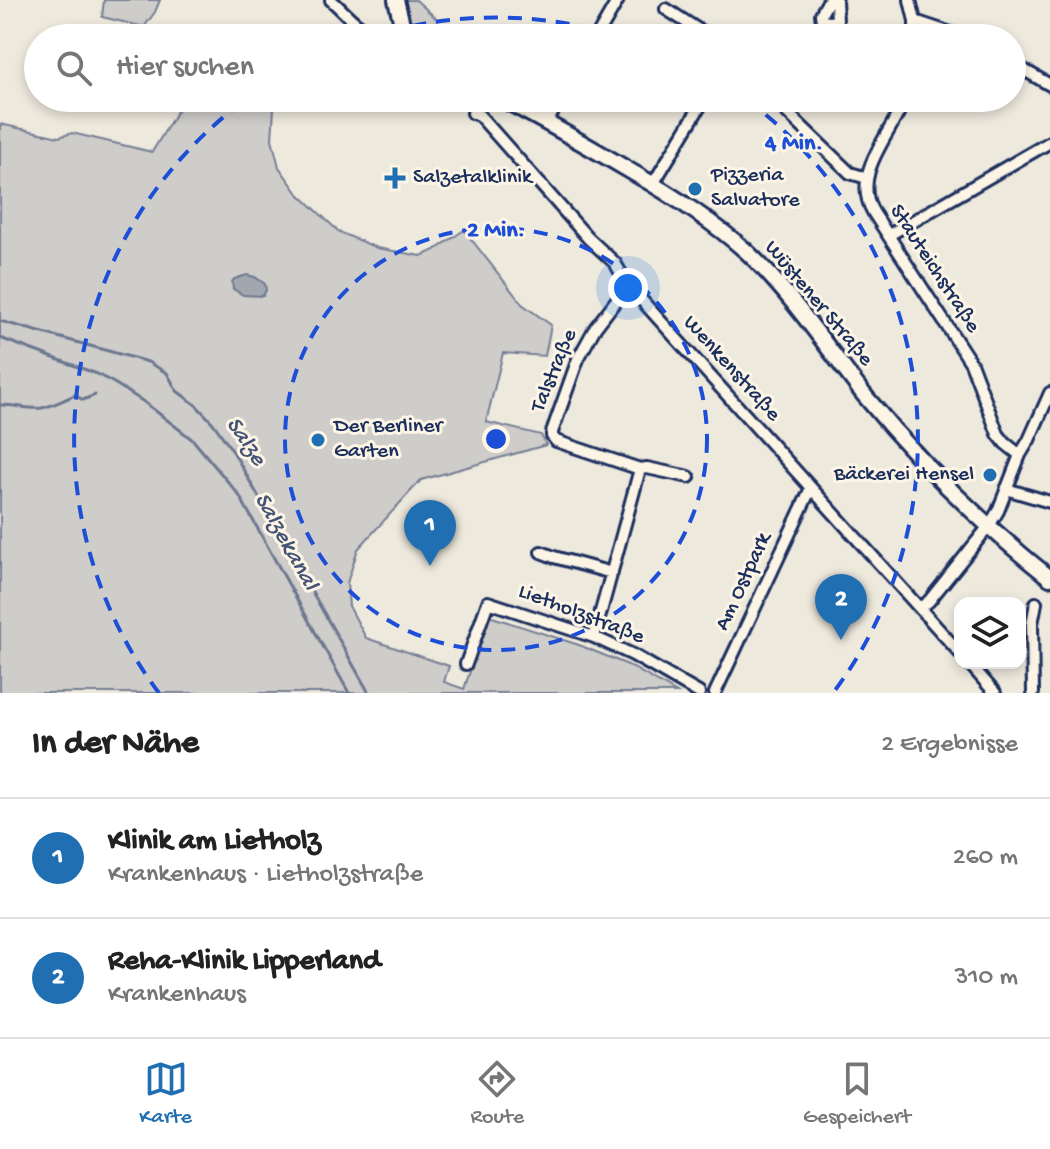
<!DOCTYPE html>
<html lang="de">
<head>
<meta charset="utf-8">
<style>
	body { margin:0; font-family:"Gochi Hand",sans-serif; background:#f2f2f2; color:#222 }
	.controls { position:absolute; right:24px; bottom:24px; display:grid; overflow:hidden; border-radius:16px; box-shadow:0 4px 12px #0003 }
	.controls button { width:72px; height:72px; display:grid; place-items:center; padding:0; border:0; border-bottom:2px solid #e0e0e0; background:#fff; color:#222; font:40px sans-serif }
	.you { position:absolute; left:628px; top:288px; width:28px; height:28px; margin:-20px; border:6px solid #fff; border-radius:50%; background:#1a73e8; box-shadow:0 0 0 12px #1a73e833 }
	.badge { display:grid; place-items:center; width:52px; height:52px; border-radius:50%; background:#1f6fb2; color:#fff; font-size:26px; font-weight:700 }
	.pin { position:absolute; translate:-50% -66px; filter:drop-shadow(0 2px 4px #0008) }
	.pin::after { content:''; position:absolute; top:42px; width:28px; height:24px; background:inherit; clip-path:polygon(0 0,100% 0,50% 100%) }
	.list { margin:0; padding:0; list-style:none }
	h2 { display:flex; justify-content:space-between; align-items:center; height:104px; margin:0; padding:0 32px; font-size:34px }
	h2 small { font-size:26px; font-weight:400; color:#767676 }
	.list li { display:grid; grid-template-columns:52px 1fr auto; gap:24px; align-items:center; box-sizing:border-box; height:120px; padding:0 32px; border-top:2px solid #e0e0e0 }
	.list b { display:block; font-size:30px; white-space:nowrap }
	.list p { margin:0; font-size:26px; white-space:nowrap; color:#767676 }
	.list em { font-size:26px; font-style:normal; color:#767676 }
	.icon { flex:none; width:44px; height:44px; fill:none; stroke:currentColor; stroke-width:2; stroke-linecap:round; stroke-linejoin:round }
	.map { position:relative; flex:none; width:1050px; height:693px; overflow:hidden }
	.search { position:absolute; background:#fff; box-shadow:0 4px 12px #0003; left:24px; right:24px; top:24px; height:88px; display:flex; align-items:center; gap:20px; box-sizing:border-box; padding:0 28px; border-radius:44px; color:#767676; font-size:30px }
	.sheet { height:344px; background:#fff }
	nav { display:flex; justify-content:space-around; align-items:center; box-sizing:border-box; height:112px; border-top:2px solid #e0e0e0; background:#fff; font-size:22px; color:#767676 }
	nav a { display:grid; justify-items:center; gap:4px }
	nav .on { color:#1f6fb2 }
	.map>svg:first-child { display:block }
	.green { fill:#cfcdca; stroke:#757e94; stroke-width:2 }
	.water { fill:#a2a7af; stroke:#6c778f; stroke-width:2 }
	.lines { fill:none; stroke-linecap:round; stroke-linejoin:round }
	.stream { stroke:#6c778f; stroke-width:3 }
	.minor-casing { stroke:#1b2f5e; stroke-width:16 }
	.secondary-casing { stroke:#1b2f5e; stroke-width:20 }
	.minor { stroke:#fcf5e5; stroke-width:10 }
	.secondary { stroke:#fcf5e5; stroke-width:14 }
	.ring { fill:none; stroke:#1d4ed8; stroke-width:4; stroke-dasharray:14 10 }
	.poi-dot { fill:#1f6fb2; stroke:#fcf5e5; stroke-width:3 }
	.labels { text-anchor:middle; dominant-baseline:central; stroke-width:6; stroke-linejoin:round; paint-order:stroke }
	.poi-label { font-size:22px; fill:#1b2f5e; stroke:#fcf5e5; text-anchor:start }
	.street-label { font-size:22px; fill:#1b2f5e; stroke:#fcf5e5 }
	.water-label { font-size:24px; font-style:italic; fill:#445376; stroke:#fcf5e5 }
	.centre { fill:#1d4ed8; stroke:#fcf5e5; stroke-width:4 }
	.ring-label { font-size:24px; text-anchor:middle; font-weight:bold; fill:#1d4ed8; stroke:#fcf5e5; stroke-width:6; stroke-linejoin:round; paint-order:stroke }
</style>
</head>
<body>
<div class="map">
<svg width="1050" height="693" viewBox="0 0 1050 693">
	<rect width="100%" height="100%" fill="#eee9dd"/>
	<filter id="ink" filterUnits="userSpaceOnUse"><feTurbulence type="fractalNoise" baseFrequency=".0125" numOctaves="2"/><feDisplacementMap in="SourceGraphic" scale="16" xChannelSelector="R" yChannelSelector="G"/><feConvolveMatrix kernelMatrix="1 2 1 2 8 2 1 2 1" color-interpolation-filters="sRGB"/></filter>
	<g filter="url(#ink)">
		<path class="green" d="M 104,0 L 160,0 L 155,12 L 144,27 L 102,17 Z
			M 403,0 L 416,0 L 438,20 L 426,38 L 412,24 Z
			M 185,98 L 217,98 L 227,103 L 231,98 L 234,98 L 274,109 L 272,139 L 279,167 L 297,192 L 339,232 L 377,248 L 421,256 L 435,250 L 464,230 L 522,304 L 551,325 L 545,356 L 503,353 L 486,422 L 541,435 L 546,445 L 421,480 L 358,549 L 347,583 L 349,606 L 366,638 L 449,666 L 444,682 L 464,689 L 489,616 L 579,645 L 628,665 L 677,693 L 0,693 L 0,124 L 59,137 L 72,133 L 152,152 Z"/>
		<path class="water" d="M 247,275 L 255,277 L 265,284 L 266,290 L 263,296 L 243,295 L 233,289 L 232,282 L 234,279 Z"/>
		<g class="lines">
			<path class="stream" d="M 0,321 L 148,362 L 167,373 L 177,391 L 196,405 L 213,423 L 234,453 L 369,693
				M 0,338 L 97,374 L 114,383 L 144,402 L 193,440 L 239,495 L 349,693
				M 0,405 C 14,404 28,410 42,408 C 53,406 65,399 75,395 L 83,400 L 95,395"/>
			<defs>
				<path id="minor" d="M 331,0 C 343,10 359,31 376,33 C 384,34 395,30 403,28
					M 829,0 L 821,14 L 822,21 L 829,22 L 837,21 L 836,0
					M 910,0 L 915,21 L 915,38
					M 666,9 L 711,38
					M 915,21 L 966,38
					M 596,38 L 618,0
					M 1012,63 L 1050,85
					M 772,98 L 850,173 L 867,178
					M 905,98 C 893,133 850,173 873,212 L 971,363 L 998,434 L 1005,443 L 1020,455
					M 473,113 L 479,115 L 588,238 L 615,263 L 628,285 L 960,653
					M 547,122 L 561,98
					M 653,184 L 705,98
					M 889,235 L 1050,142
					M 640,469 L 647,468 L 689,477
					M 1006,489 L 1050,502
					M 541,552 L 554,557 L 612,573
					M 920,608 L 929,601 L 989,526 L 998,511 L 1020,455 L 1029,440 L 1050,393
					M 594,637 L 640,469 L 556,441 L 552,436 L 552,432 L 578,359 L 595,328 L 628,285
					M 969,663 L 995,693
					M 466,664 L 488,602 L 594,637 L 633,655 L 699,693
					M 715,693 L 811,488
					M 1033,693 L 1032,624 L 1036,603"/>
				<path id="secondary" d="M 396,0 L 403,28 L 410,38
					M 500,98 C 545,121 588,146 632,172 C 672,195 711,220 746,251 C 791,293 827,348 865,396 C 920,463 982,524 1050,578"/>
			</defs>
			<use href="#minor" class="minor-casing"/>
			<use href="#secondary" class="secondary-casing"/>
			<use href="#minor" class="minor"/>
			<use href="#secondary" class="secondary"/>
		</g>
	</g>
	<g class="ring">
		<circle cx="496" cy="439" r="211"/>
		<path d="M159 693A422 422 0 0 1 245 100M366 38A422 422 0 0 1 626 38M747 100A422 422 0 0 1 833 693"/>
	</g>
	<g class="poi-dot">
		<path d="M391 166h8v8h8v8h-8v8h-8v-8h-8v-8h8z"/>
		<circle cx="695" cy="189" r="8"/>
		<circle cx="318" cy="440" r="8"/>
		<circle cx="990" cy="475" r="8"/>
	</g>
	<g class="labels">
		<g class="poi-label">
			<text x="711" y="176">Pizzeria<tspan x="711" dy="25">Salvatore</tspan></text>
			<text x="413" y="178">Salzetalklinik</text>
			<text x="334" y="427">Der Berliner<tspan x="334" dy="25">Garten</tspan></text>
			<text x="974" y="475" text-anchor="end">Bäckerei Hensel</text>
		</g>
		<g class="street-label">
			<text transform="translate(934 269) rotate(57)">Stauteichstraße</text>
			<text transform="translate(818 304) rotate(50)">Wüstener Straße</text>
			<text transform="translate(731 369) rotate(48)">Wenkenstraße</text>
			<text transform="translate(555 371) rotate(-67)">Talstraße</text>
			<text transform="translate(744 582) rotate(-65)">Am Ostpark</text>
			<text transform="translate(581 615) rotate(21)">Lietholzstraße</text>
		</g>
		<g class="water-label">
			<text transform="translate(245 442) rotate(56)">Salze</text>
			<text transform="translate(285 542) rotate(61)">Salzekanal</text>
		</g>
	</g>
	<circle cx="496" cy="439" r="12" class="centre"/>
	<g class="ring-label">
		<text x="794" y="149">4 Min.</text>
		<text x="496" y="236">2 Min.</text>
	</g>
</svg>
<div class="controls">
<button><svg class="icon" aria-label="layers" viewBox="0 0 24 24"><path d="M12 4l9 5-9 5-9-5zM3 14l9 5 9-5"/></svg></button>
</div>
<div class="you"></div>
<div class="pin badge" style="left:430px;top:566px">1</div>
<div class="pin badge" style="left:841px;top:640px">2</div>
<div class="search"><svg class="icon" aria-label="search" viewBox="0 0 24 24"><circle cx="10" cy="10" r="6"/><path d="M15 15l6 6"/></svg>Hier suchen</div>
</div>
<section class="sheet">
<h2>In der Nähe<small>2 Ergebnisse</small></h2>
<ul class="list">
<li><span class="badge">1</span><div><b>Klinik am Lietholz</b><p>Krankenhaus · Lietholzstraße</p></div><em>260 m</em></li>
<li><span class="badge">2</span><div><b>Reha-Klinik Lipperland</b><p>Krankenhaus</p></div><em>310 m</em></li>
</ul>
</section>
<nav>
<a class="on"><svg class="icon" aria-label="map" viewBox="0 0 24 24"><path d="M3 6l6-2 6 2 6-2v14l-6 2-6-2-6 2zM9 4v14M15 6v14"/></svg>Karte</a>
<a><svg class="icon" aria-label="directions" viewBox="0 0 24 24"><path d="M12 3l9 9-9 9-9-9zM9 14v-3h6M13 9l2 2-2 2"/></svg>Route</a>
<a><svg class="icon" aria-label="saved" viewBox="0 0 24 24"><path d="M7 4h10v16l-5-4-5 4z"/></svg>Gespeichert</a>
</nav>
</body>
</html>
